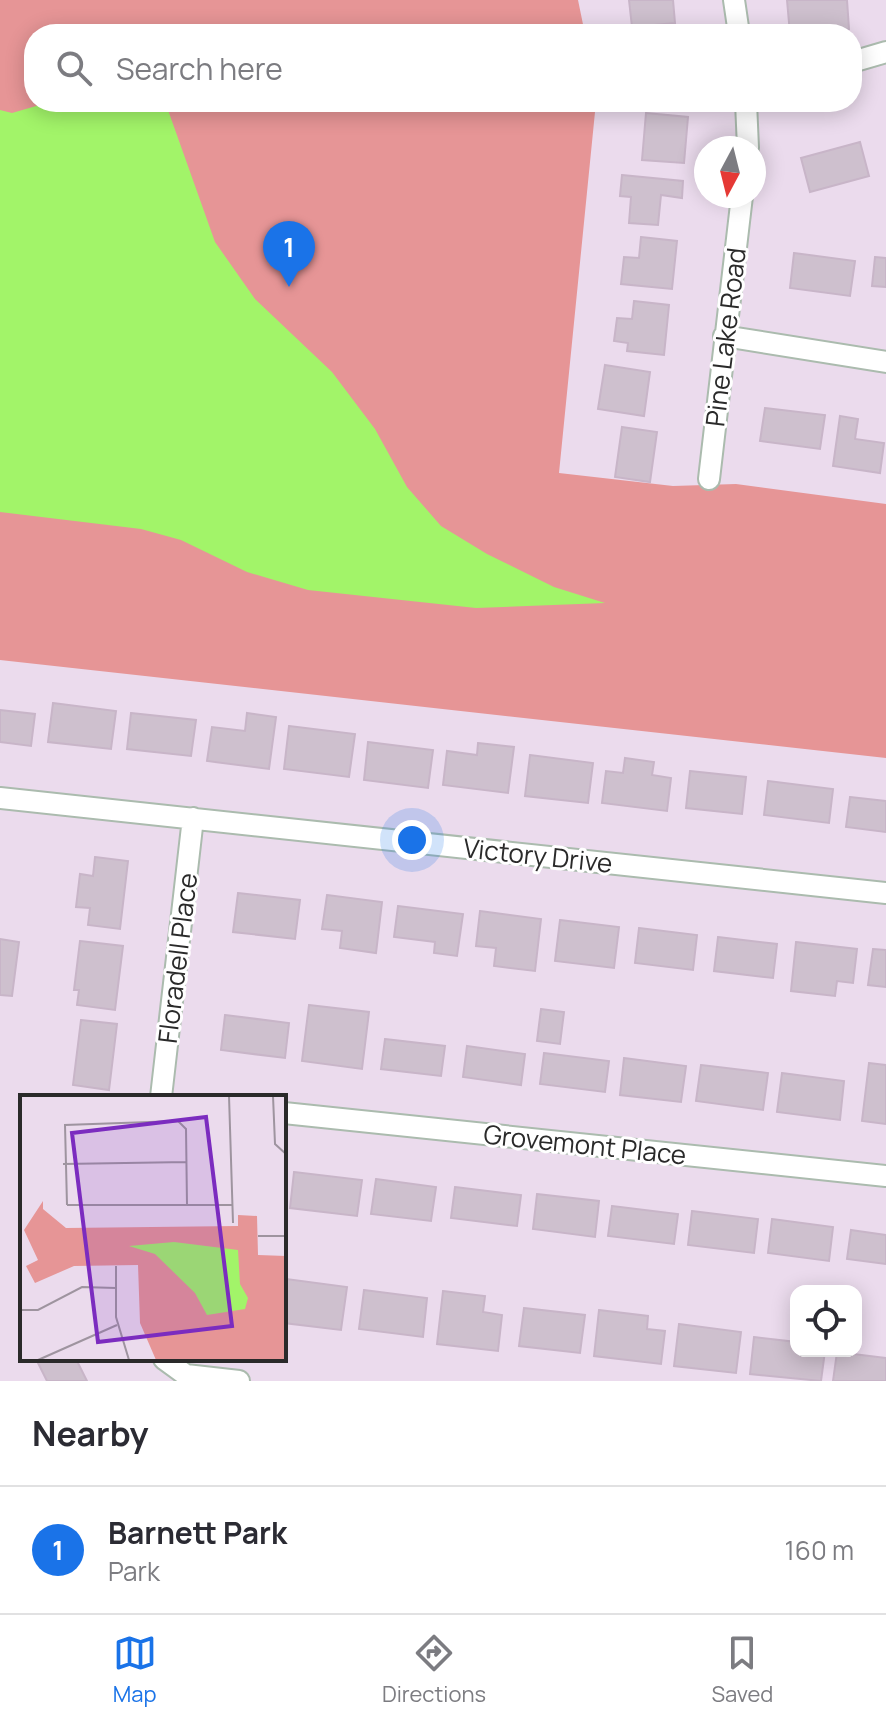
<!DOCTYPE html>
<html lang="en">
<head>
<meta charset="utf-8">
<style>
	body { margin:0; font-family:Manrope,sans-serif; background:#f7f7f7; color:#2b2b33 }
	.controls { position:absolute; right:24px; bottom:24px; display:grid; overflow:hidden; border-radius:16px; box-shadow:0 4px 20px #0003 }
	.controls button { width:72px; height:72px; display:grid; place-items:center; padding:0; border:0; border-bottom:2px solid #e1e1e2; background:#fff; color:#2b2b33; font:40px sans-serif }
	.compass { position:absolute; left:694px; top:136px; width:72px; height:72px; border-radius:50%; background:#fff; box-shadow:0 4px 20px #0003; rotate:187deg }
	.you { position:absolute; left:412px; top:840px; width:28px; height:28px; margin:-20px; border:6px solid #fff; border-radius:50%; background:#1a73e8; box-shadow:0 0 0 12px #1a73e833 }
	.badge { display:grid; place-items:center; width:52px; height:52px; border-radius:50%; background:#1a73e8; color:#fff; font-size:26px; font-weight:700 }
	.pin { position:absolute; translate:-50% -66px; filter:drop-shadow(0 2px 4px #0008) }
	.pin::after { content:''; position:absolute; top:42px; width:28px; height:24px; background:inherit; clip-path:polygon(0 0,100% 0,50% 100%) }
	.list { margin:0; padding:0; list-style:none }
	h2 { display:flex; justify-content:space-between; align-items:center; height:104px; margin:0; padding:0 32px; font-size:34px }
	h2 small { font-size:26px; font-weight:400; color:#7c7c81 }
	.list li { display:grid; grid-template-columns:52px 1fr auto; gap:24px; align-items:center; box-sizing:border-box; height:128px; padding:0 32px; border-top:2px solid #e1e1e2 }
	.list b { display:block; font-size:30px; white-space:nowrap }
	.list p { margin:0; font-size:26px; white-space:nowrap; color:#7c7c81 }
	.list em { font-size:26px; font-style:normal; color:#7c7c81 }
	.icon { flex:none; width:44px; height:44px; fill:none; stroke:currentColor; stroke-width:2; stroke-linecap:round; stroke-linejoin:round }
	.map { position:relative; flex:none; width:886px; height:1381px; overflow:hidden }
	.search { position:absolute; background:#fff; box-shadow:0 4px 20px #0003; left:24px; right:24px; top:24px; height:88px; display:flex; align-items:center; gap:20px; box-sizing:border-box; padding:0 28px; border-radius:32px; color:#7c7c81; font-size:30px }
	.sheet { height:232px; background:#fff }
	nav { display:flex; justify-content:space-around; align-items:center; box-sizing:border-box; height:112px; border-top:2px solid #e1e1e2; background:#fff; font-size:22px; color:#7c7c81 }
	nav a { display:grid; justify-items:center; gap:4px }
	nav .on { color:#1a73e8 }
	.map>svg:first-child { display:block }
	.green { fill:#e69596 }
	.water { fill:#a2f469 }
	.building { fill:#cec0ce; stroke:#c8b5c8; stroke-width:2 }
	.lines { fill:none; stroke-linecap:round; stroke-linejoin:round }
	.street-casing { stroke:#abbbae; stroke-width:24 }
	.street { stroke:#fff; stroke-width:20 }
	.labels { text-anchor:middle; dominant-baseline:central; stroke-width:6; stroke-linejoin:round; paint-order:stroke }
	.street-label { font-size:26px; fill:#2a2a2a; stroke:#fff }
	.inset-road { fill:none; stroke:#9e949f; stroke-width:2 }
	.view { fill:#7b2cbf; fill-opacity:0.15; stroke:#7b2cbf; stroke-width:4 }
	.inset-edge { fill:none; stroke:#2a2a2a; stroke-width:4 }
</style>
</head>
<body>
<div class="map">
<svg width="886" height="1381" viewBox="0 0 886 1381">
	<rect width="100%" height="100%" fill="#ebdbed"/>
	<path class="green" d="M 0,0 L 578,0 L 585,34 L 34,34 L 34,102 L 596,102 L 559,473 L 673,486 L 736,484 L 886,504 L 886,758 L 0,660 Z"/>
	<path class="water" d="M 50,102 L 162,102 L 168,110 L 215,242 L 255,299 L 332,372 L 375,429 L 407,487 L 441,526 L 487,554 L 554,587 L 605,603 L 476,608 L 308,590 L 247,572 L 181,540 L 141,529 L 0,512 L 0,110 L 12,113 Z"/>
	<path class="building" d="M 629,0 L 673,0 L 675,23 L 632,27 Z
		M 787,0 L 847,0 L 849,29 L 790,34 Z
		M 646,113 L 688,117 L 684,163 L 642,160 Z
		M 860,142 L 869,176 L 810,192 L 801,158 Z
		M 622,175 L 683,181 L 682,198 L 661,195 L 658,225 L 629,223 L 631,197 L 620,196 Z
		M 641,237 L 677,241 L 672,289 L 621,284 L 624,257 L 639,258 Z
		M 794,253 L 855,261 L 850,296 L 790,288 Z
		M 875,257 L 886,258 L 886,287 L 872,286 Z
		M 634,301 L 669,305 L 664,355 L 627,351 L 628,343 L 614,341 L 617,318 L 632,319 Z
		M 605,365 L 650,372 L 644,416 L 598,409 Z
		M 765,408 L 825,415 L 820,449 L 760,441 Z
		M 840,416 L 858,419 L 855,439 L 884,443 L 880,473 L 833,466 Z
		M 622,427 L 657,432 L 650,482 L 615,477 Z
		M 53,703 L 116,711 L 111,749 L 48,742 Z
		M 0,710 L 35,714 L 31,746 L 0,742 Z
		M 131,713 L 196,720 L 191,756 L 127,749 Z
		M 247,713 L 276,717 L 269,769 L 207,761 L 212,727 L 245,731 Z
		M 289,726 L 355,734 L 349,777 L 284,769 Z
		M 368,742 L 433,750 L 428,788 L 364,780 Z
		M 478,743 L 514,747 L 508,793 L 443,785 L 447,751 L 477,755 Z
		M 530,755 L 593,763 L 588,803 L 525,796 Z
		M 625,758 L 654,762 L 652,775 L 671,778 L 667,811 L 602,803 L 606,771 L 623,773 Z
		M 690,771 L 746,777 L 742,814 L 686,808 Z
		M 768,781 L 833,789 L 829,823 L 764,815 Z
		M 850,797 L 886,801 L 886,832 L 846,827 Z
		M 95,857 L 128,861 L 120,929 L 88,925 L 90,908 L 76,907 L 80,874 L 93,876 Z
		M 238,893 L 300,900 L 295,939 L 233,932 Z
		M 327,895 L 382,902 L 376,953 L 340,948 L 342,931 L 322,929 Z
		M 398,906 L 463,914 L 457,956 L 434,953 L 435,942 L 394,937 Z
		M 480,911 L 541,919 L 535,971 L 494,966 L 496,948 L 476,946 Z
		M 560,920 L 619,927 L 614,968 L 555,961 Z
		M 639,928 L 697,935 L 693,970 L 635,963 Z
		M 718,937 L 777,944 L 773,978 L 714,971 Z
		M 0,939 L 19,942 L 12,996 L 0,995 Z
		M 80,941 L 123,946 L 115,1010 L 77,1005 L 79,990 L 74,990 Z
		M 796,942 L 857,949 L 853,983 L 837,981 L 835,996 L 791,991 Z
		M 873,949 L 886,950 L 886,987 L 868,985 Z
		M 309,1005 L 369,1012 L 362,1069 L 302,1061 Z
		M 541,1009 L 564,1012 L 560,1044 L 537,1041 Z
		M 225,1015 L 289,1023 L 285,1058 L 221,1050 Z
		M 81,1020 L 117,1024 L 109,1090 L 73,1085 Z
		M 385,1039 L 445,1046 L 441,1076 L 381,1069 Z
		M 467,1046 L 525,1054 L 521,1085 L 463,1077 Z
		M 544,1053 L 609,1061 L 605,1092 L 540,1084 Z
		M 624,1058 L 686,1066 L 681,1102 L 620,1095 Z
		M 869,1063 L 886,1065 L 886,1124 L 862,1121 Z
		M 701,1065 L 768,1073 L 763,1110 L 696,1101 Z
		M 782,1073 L 844,1081 L 840,1120 L 777,1112 Z
		M 294,1172 L 362,1180 L 357,1216 L 290,1208 Z
		M 376,1179 L 436,1187 L 431,1221 L 371,1214 Z
		M 455,1187 L 521,1195 L 517,1226 L 451,1218 Z
		M 537,1194 L 599,1201 L 595,1237 L 533,1229 Z
		M 612,1206 L 678,1214 L 674,1244 L 608,1236 Z
		M 692,1211 L 758,1219 L 754,1253 L 688,1245 Z
		M 772,1219 L 833,1227 L 829,1261 L 768,1253 Z
		M 851,1230 L 886,1235 L 886,1264 L 847,1259 Z
		M 286,1279 L 347,1287 L 341,1330 L 284,1323 Z
		M 364,1290 L 427,1298 L 423,1337 L 359,1329 Z
		M 443,1291 L 485,1296 L 483,1312 L 502,1315 L 498,1351 L 437,1344 Z
		M 524,1308 L 585,1315 L 580,1353 L 519,1346 Z
		M 599,1310 L 648,1316 L 647,1329 L 665,1331 L 661,1364 L 594,1356 Z
		M 679,1324 L 741,1332 L 736,1373 L 674,1366 Z
		M 754,1337 L 796,1342 L 796,1351 L 825,1351 L 821,1381 L 750,1374 Z
		M 837,1352 L 886,1358 L 886,1381 L 833,1381 Z
		M 36,1359 L 76,1359 L 87,1381 L 47,1381 Z"/>
	<g class="lines">
		<defs>
			<path id="street" d="M 734,0 L 739,34
				M 852,62 L 886,52
				M 746,102 L 748,148
				M 724,336 L 886,362
				M 709,479 L 742,196
				M 0,798 L 886,893
				M 161,1097 L 193,818
				M 284,1113 L 886,1176
				M 164,1359 L 186,1375 L 239,1381"/>
		</defs>
		<use href="#street" class="street-casing"/>
		<use href="#street" class="street"/>
	</g>
	<g class="labels">
		<g class="street-label">
			<text transform="translate(725 337) rotate(-83)">Pine Lake Road</text>
			<text transform="translate(538 855) rotate(6)">Victory Drive</text>
			<text transform="translate(177 958) rotate(-83)">Floradell Place</text>
			<text transform="translate(585 1144) rotate(6)">Grovemont Place</text>
		</g>
	</g>
	<g transform="translate(20 1095)">
		<rect width="266" height="266" fill="#ebdbed"/>
		<path d="M 23,106 L 23,114 L 46,133 L 218,131 L 218,120 L 237,121 L 238,160 L 266,161 L 266,265 L 136,265 L 120,228 L 118,170 L 54,171 L 15,188 L 6,171 L 18,165 L 4,135 Z" fill="#e69596"/>
		<path d="M 154,147 L 218,155 L 220,189 L 228,203 L 225,214 L 187,220 L 175,198 L 135,159 L 109,151 Z" fill="#a2f469"/>
		<path class="inset-road" d="M 209,1 L 213,128M 253,1 L 255,49 L 266,59M 43,69 L 167,67M 47,110 L 45,30 L 158,26 L 166,34 L 167,110M 47,110 L 212,110M 238,141 L 266,141M 96,171 L 96,222 L 109,265M 0,215 L 18,215 L 62,192 L 96,193M 18,265 L 97,230"/>
		<path class="view" d="M 186,22 L 212,231 L 78,247 L 52,38 Z"/>
		<rect width="266" height="266" class="inset-edge"/>
	</g>
</svg>
<div class="controls">
<button><svg class="icon" aria-label="locate" viewBox="0 0 24 24"><circle cx="12" cy="12" r="6"/><path d="M12 2v4M12 18v4M2 12h4M18 12h4"/></svg></button>
</div>
<svg class="compass" viewBox="-18 -18 36 36"><path d="M0-13l5 13h-10z" fill="#e53935"/><path d="M0 13l5-13h-10z" fill="#7c7c81"/></svg>
<div class="you"></div>
<div class="pin badge" style="left:289px;top:287px">1</div>
<div class="search"><svg class="icon" aria-label="search" viewBox="0 0 24 24"><circle cx="10" cy="10" r="6"/><path d="M15 15l6 6"/></svg>Search here</div>
</div>
<section class="sheet">
<h2>Nearby<small></small></h2>
<ul class="list">
<li><span class="badge">1</span><div><b>Barnett Park</b><p>Park</p></div><em>160 m</em></li>
</ul>
</section>
<nav>
<a class="on"><svg class="icon" aria-label="map" viewBox="0 0 24 24"><path d="M3 6l6-2 6 2 6-2v14l-6 2-6-2-6 2zM9 4v14M15 6v14"/></svg>Map</a>
<a><svg class="icon" aria-label="directions" viewBox="0 0 24 24"><path d="M12 3l9 9-9 9-9-9zM9 14v-3h6M13 9l2 2-2 2"/></svg>Directions</a>
<a><svg class="icon" aria-label="saved" viewBox="0 0 24 24"><path d="M7 4h10v16l-5-4-5 4z"/></svg>Saved</a>
</nav>
</body>
</html>
